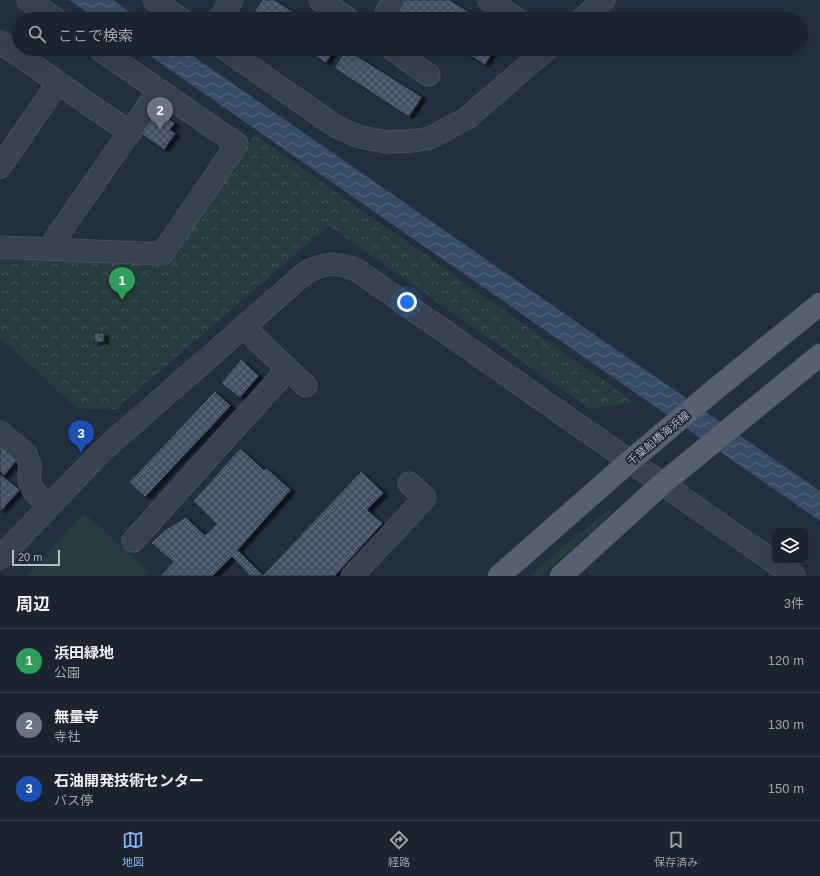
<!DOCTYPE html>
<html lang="ja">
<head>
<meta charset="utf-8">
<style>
	body { margin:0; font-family:Helvetica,"Noto Sans JP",sans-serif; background:#282f3a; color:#f1f3f6 }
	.controls { position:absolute; right:12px; bottom:12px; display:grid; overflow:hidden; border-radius:8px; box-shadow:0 4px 16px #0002 }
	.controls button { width:36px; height:36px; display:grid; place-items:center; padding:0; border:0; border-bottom:1px solid #39404a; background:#1b232e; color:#f1f3f6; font:20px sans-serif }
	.scale { position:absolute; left:12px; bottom:10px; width:48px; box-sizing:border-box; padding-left:4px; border:2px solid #b4bcc9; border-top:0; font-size:11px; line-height:14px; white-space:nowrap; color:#b4bcc9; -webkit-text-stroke:3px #1d2633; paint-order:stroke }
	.you { position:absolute; left:407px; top:302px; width:14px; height:14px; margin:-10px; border:3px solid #fff; border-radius:50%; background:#1a73e8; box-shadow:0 0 0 6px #1a73e833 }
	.badge { display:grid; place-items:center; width:26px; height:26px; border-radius:50%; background:#8ab4f8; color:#fff; font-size:13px; font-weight:700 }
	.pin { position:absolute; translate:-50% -33px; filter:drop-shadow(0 1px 2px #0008) }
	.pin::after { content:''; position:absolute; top:21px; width:14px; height:12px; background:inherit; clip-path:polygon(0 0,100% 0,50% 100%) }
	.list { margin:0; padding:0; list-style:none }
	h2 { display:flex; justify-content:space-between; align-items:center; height:52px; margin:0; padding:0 16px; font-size:17px }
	h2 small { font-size:13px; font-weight:400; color:#a0a4aa }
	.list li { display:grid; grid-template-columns:26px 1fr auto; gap:12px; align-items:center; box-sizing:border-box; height:64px; padding:0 16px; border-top:1px solid #39404a }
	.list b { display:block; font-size:15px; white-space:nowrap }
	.list p { margin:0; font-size:13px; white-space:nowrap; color:#a0a4aa }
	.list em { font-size:13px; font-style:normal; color:#a0a4aa }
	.icon { flex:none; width:22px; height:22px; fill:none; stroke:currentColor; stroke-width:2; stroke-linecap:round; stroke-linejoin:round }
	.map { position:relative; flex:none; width:820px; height:576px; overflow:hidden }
	.search { position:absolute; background:#1b232e; box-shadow:0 4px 16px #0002; left:12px; right:12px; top:12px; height:44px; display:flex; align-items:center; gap:10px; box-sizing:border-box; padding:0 14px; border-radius:22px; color:#a0a4aa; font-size:15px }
	.sheet { height:244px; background:#1b232e }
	nav { display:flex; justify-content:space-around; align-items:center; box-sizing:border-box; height:56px; border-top:1px solid #39404a; background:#1b232e; font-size:11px; color:#a0a4aa }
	nav a { display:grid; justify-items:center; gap:2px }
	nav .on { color:#8ab4f8 }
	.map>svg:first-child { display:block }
	.grass { fill:url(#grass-tufts) }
	.forest { fill:url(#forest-crowns) }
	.garden { fill:#263c3f }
	.water { fill:url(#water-waves) }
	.building { fill:url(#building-cross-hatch); stroke:#1f2835; filter:url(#shadow) }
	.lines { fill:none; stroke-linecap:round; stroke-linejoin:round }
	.minor-casing { stroke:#565f6c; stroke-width:23 }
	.major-casing { stroke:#414a57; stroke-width:23 }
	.minor { stroke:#38414e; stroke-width:22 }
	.major { stroke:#56606e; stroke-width:22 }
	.labels { text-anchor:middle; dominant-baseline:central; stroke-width:3.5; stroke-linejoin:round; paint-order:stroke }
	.street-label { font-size:11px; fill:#b4bcc9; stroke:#1d2633 }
</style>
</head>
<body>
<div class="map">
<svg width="820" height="576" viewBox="0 0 820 576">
	<defs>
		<pattern id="grass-tufts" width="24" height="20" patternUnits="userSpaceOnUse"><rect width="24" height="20" fill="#263c3f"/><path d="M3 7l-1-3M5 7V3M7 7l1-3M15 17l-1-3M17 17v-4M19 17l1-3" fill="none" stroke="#435659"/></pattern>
		<pattern id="forest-crowns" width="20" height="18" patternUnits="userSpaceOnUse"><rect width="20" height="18" fill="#263c3f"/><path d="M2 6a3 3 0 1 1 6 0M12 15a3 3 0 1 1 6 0" fill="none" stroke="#435659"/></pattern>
		<pattern id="water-waves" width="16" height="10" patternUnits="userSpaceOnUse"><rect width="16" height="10" fill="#394c67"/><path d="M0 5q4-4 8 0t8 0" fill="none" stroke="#53647b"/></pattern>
		<pattern id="building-cross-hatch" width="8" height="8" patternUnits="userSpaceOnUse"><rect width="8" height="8" fill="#455162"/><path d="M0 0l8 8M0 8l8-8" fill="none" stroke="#5d6877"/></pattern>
		<filter id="shadow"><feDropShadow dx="4.5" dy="2.5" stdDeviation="1" flood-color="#0009"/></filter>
	</defs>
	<rect width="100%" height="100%" fill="#242f3e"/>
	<path class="grass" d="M 608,510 L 611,512 L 610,514 L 541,576 L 529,576 Z"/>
	<path class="forest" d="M 255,135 L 634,402 L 590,409 L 329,226 L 116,409 L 77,408 L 0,338 L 0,256 L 167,262 Z"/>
	<path class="garden" d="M 84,513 L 149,571 L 144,576 L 26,576 Z"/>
	<path class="water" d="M 69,0 L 113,0 L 140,19 L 97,19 Z
		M 140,49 L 183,49 L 820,491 L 820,521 Z"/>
	<path class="building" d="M 262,0 L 275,0 L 304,19 L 258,19 L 252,15 Z
		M 405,0 L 450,0 L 480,19 L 411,19 L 398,11 Z
		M 304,49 L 335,49 L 326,63 Z
		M 346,49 L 422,97 L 409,117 L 334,68 Z
		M 459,49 L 495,49 L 485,65 Z
		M 150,112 L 156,116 L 159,112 L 175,123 L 170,130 L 176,133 L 164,150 L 137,131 Z
		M 94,333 L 104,333 L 104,342 L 94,342 Z
		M 241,359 L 259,376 L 240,398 L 221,383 Z
		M 215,391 L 231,406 L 145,497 L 129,482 Z
		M 0,444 L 18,459 L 4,476 L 0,472 Z
		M 240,448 L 264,470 L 267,468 L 291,490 L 238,550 L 263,575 L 361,471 L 384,493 L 367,510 L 383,523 L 335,576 L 250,576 L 232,557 L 213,576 L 160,576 L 173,562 L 151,543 L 166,529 L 186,517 L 205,535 L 216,524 L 193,501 Z
		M 0,474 L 20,490 L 0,512 Z"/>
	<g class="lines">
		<defs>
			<path id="minor" d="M 28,0 L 56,19
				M 154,0 L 181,19
				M 320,0 L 348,19
				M 489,0 L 516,18
				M 219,19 L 232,0
				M 383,19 L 393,0
				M 582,19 L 604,0
				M 0,42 L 130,133
				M 225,49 L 335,126 L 360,137 L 387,142 L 412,141 L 430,138 L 467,118 L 547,49
				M 392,49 L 429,75
				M 0,167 L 58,83
				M 0,247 L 162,254 L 237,144 L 99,49
				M 54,249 L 55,239 L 159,90
				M 243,327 L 306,386
				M 0,432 L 26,454 L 30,465 L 29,481 L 33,490 L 49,507
				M 133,541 L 288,369
				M 0,558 L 99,454 L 119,436 L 305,273 C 323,263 338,261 358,271 L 794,576
				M 352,576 L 425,498 L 409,483"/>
			<path id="major" d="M 499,576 L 630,461 L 718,387 L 820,304
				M 561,576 L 662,484 L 820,355"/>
		</defs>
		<use href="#minor" class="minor-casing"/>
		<use href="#major" class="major-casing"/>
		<use href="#minor" class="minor"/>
		<use href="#major" class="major"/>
	</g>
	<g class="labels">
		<g class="street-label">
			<text transform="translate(658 438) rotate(-40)">千葉船橋海浜線</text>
		</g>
	</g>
</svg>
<div class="controls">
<button><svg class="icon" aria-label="layers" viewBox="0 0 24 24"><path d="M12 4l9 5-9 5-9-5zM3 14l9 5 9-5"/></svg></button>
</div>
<div class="scale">20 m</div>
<div class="you"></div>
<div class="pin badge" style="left:122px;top:300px;background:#2e9e5b">1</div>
<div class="pin badge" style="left:160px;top:130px;background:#6b7280">2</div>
<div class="pin badge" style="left:81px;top:453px;background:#1a4fb4">3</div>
<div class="search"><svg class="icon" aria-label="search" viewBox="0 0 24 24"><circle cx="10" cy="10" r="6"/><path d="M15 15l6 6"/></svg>ここで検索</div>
</div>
<section class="sheet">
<h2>周辺<small>3件</small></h2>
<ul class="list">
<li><span class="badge" style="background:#2e9e5b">1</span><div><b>浜田緑地</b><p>公園</p></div><em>120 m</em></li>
<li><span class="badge" style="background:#6b7280">2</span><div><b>無量寺</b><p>寺社</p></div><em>130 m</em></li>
<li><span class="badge" style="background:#1a4fb4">3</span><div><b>石油開発技術センター</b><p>バス停</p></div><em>150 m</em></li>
</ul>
</section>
<nav>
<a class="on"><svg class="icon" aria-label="map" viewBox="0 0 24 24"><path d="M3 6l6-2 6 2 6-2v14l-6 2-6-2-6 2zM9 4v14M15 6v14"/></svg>地図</a>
<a><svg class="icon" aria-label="directions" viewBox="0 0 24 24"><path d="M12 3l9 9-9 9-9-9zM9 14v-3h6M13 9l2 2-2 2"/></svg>経路</a>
<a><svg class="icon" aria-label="saved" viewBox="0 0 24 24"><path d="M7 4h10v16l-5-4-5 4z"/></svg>保存済み</a>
</nav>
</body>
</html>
